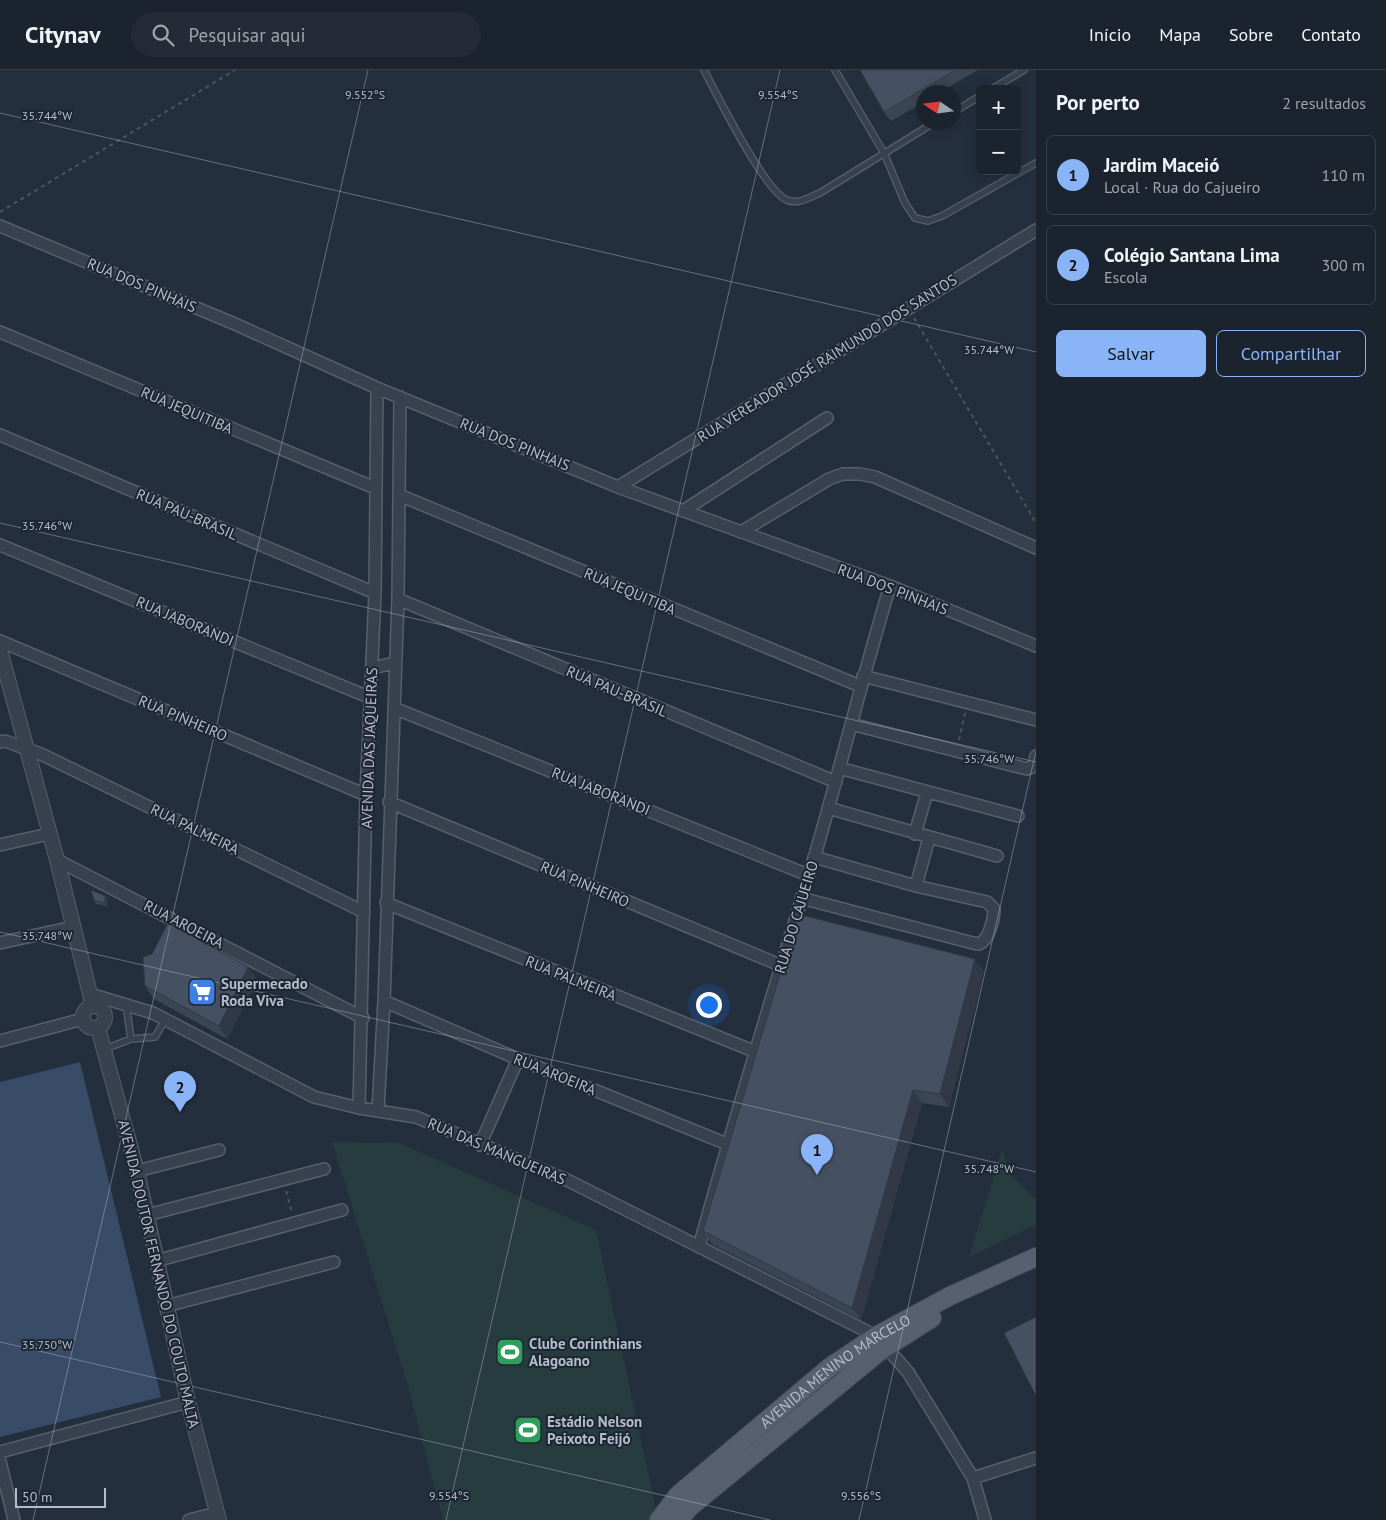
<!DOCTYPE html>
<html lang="pt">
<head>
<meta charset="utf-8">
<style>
	body { margin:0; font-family:"PT Sans",sans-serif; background:#242b36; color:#f1f3f6 }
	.controls { position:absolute; right:15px; top:15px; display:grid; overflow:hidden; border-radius:8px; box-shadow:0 2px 12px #0003 }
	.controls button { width:45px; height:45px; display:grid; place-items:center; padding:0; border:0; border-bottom:1px solid #39404a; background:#1b232e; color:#f1f3f6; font:25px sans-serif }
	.compass { position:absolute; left:916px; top:15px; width:45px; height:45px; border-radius:50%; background:#1b232e; box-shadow:0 2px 12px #0003; rotate:283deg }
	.scale { position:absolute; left:15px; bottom:12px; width:91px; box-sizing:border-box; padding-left:5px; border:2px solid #b4bcc9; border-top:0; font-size:14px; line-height:18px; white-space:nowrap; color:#b4bcc9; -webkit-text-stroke:4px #1d2633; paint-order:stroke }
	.you { position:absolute; left:708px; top:934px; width:18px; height:18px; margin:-12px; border:4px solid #fff; border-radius:50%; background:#1a73e8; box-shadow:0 0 0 8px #1a73e833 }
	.badge { display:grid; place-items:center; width:32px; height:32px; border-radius:50%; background:#8ab4f8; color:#111; font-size:16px; font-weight:700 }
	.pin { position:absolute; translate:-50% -41px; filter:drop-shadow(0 1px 2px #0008) }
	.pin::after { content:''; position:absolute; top:26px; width:18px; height:15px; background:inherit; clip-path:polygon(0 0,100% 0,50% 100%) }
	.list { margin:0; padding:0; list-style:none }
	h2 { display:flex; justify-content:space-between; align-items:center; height:65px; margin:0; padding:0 20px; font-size:21px }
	h2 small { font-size:16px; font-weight:400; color:#a0a4aa }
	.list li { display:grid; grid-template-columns:32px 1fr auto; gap:15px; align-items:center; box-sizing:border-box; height:80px; margin:0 10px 10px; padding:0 10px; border:1px solid #39404a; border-radius:8px }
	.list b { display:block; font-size:19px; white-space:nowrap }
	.list p { margin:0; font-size:16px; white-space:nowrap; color:#a0a4aa }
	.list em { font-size:16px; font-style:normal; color:#a0a4aa }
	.actions { display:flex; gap:10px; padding:15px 20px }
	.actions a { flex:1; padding:11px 0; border:1px solid #8ab4f8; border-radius:8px; text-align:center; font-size:18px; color:#8ab4f8 }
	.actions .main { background:#8ab4f8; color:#111 }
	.icon { flex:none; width:28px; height:28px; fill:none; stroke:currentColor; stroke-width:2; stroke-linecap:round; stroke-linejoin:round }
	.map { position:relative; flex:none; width:1036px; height:1450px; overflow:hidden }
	header { display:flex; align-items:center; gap:30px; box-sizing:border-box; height:70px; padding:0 25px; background:#1b232e; border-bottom:1px solid #39404a }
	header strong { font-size:24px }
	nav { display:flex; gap:28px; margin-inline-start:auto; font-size:18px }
	.search { width:350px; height:45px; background:#242b36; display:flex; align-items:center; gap:12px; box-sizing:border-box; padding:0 18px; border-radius:28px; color:#a0a4aa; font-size:19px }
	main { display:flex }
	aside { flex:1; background:#1b232e }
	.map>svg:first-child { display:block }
	.green { fill:#263c3f }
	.water { fill:#394c67 }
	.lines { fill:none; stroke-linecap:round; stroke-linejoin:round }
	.service-casing { stroke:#565f6c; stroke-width:8 }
	.minor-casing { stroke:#565f6c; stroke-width:14 }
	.tertiary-casing { stroke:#565f6c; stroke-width:16 }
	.primary-casing { stroke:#414a57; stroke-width:20 }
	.path { stroke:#44595c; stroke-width:2; stroke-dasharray:4 4; stroke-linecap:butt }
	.service { stroke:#38414e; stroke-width:5.5 }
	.minor { stroke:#38414e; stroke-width:11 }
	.tertiary { stroke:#38414e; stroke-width:14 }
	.primary { stroke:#56606e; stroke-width:18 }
	.wall { fill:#3b4654 }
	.shaded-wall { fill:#303945 }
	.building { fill:#455162; stroke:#303945 }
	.ticks { fill:none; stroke:#b4bcc9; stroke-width:1; stroke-opacity:0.45 }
	.labels { text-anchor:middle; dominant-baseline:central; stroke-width:4; stroke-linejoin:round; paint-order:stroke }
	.street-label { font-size:15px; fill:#b4bcc9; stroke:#1d2633 }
	.poi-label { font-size:15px; font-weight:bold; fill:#b4bcc9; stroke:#1d2633; text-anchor:start }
	.ticks-label { font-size:12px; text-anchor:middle; fill:#b4bcc9; stroke:#1d2633; stroke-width:4; stroke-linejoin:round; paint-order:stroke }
</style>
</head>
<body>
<header>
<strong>Citynav</strong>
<div class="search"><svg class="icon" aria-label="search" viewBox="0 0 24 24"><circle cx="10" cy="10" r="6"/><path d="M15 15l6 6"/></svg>Pesquisar aqui</div>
<nav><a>Início</a><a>Mapa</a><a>Sobre</a><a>Contato</a></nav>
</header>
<main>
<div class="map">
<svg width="1036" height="1450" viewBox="0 0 1036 1450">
	<rect width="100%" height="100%" fill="#242f3e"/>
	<path class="green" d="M 332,1072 L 399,1073 L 596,1160 L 656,1440 L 649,1450 L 443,1450 L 407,1313 Z
		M 1002,1080 L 1012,1106 L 1036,1129 L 1036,1155 L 969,1187 Z"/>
	<path class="water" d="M 80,992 L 161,1327 L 0,1367 L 0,1012 Z"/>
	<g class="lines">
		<defs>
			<path id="service" d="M 704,0 C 717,25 765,122 787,130 C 798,135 810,127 820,123 L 935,52
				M 835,0 L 884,83 L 905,133 L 915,148 L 928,151 L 942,146 L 1036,93
				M 992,19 L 1024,0
				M 954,42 L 980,26
				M 126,934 L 131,969 L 155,967 L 165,950
				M 105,979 L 131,969"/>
			<path id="minor" d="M 0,156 L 235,254 L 377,318 L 618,417 L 890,516 L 1036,576
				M 0,262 L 375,418
				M 0,365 L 375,523
				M 618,417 L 1036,160
				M 399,425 L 860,616
				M 683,441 L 827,348
				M 741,462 L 829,409 L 843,404 L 860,404 L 875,407 L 1036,478
				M 0,475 L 371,628
				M 398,529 L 836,712
				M 0,571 L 366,725
				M 372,598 L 395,593
				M 863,606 L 1036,650
				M 394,638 L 808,805
				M 851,654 L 1027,699 L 1034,696 L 1036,686
				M 0,672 L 5,671 L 41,684 L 364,842
				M 839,698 L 1018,746
				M 389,732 L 780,895
				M 828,738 L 997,786
				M 915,764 L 927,722
				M 0,775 L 49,764
				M 57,790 L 363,948
				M 916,816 L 929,768
				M 801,828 L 973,873 L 979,874 C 989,870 994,849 994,839 L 987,832 L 916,816 L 814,787
				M 386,833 L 756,982
				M 0,873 L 73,857
				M 90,924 L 153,943 L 314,1027 L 359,1038 L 416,1047 L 569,1111 L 876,1266 L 908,1302 L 973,1408 L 985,1450
				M 384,931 L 518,989 L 727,1074
				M 0,971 L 83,949
				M 359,1038 L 366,725 L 375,523 L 377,318
				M 378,1040 L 384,931 L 398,529 L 400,327
				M 480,1075 L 518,989
				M 137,1101 L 219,1080
				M 147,1145 L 324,1099
				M 699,1177 C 735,1046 775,916 815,785 C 841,696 863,605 890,516
				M 156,1191 L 342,1140
				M 166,1236 L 334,1192
				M 0,1382 L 188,1332
				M 0,1391 L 14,1450
				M 973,1408 L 1036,1388
				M 189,1450 L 217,1443"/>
			<path id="tertiary" d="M 0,580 L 57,790 L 93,936
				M83 947a11 11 0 1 1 22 0a11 11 0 1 1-22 0Z
				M 98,958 L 137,1101 L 188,1332 L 219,1450"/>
			<g id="primary">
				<path id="s1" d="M 659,1450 L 678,1425 L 830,1297 L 876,1266 L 950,1226 L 1036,1187"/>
				<path d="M 679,1450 L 690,1437 L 879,1282 L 932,1248"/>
			</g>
		</defs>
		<use href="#service" class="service-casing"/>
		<use href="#minor" class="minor-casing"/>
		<use href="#tertiary" class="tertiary-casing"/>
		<use href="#primary" class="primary-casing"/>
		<path class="path" d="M 0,142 L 235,0
			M 914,248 L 1036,453
			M 959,670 L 965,643
			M 286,1121 L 292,1143"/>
		<use href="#service" class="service"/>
		<use href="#minor" class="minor"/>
		<use href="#tertiary" class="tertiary"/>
		<use href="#primary" class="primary"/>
	</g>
	<path class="wall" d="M 860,0 L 978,0 L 940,22 L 924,22 L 924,32 L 891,51 L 884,42 Z
		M 108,829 L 107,836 L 96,834 L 94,830 Z
		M 248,897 L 257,910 L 227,969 L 154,929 L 145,916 Z
		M 984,901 L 949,1037 L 922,1033 L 861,1250 L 712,1174 L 703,1161 Z"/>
	<path class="shaded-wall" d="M 105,826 L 108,829 L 107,836 L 105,833 Z
		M 975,889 L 984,901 L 949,1037 L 940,1024 Z
		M 248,897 L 257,910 L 227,969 L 219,956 Z
		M 913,1020 L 922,1033 L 861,1250 L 852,1238 Z"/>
	<path class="building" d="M 860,0 L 956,0 L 884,42 Z
		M 91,820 L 105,826 L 105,833 L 94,830 Z
		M 798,844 L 975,889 L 940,1024 L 913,1020 L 852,1238 L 703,1161 Z
		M 168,853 L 248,897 L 219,956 L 145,916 L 143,887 L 152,884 Z
		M 1036,1247 L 1036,1326 L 1004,1263 Z"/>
	<path class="ticks" d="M 0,43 L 1036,282M 0,453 L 1036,692M 0,862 L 1036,1102M 0,1272 L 770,1450M 33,1450 L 368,0M 446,1450 L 780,0M 859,1450 L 1036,681"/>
	<defs>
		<symbol id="supermarket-square" viewBox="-11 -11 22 22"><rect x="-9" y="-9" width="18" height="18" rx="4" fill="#3f7fe0" stroke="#1d2633"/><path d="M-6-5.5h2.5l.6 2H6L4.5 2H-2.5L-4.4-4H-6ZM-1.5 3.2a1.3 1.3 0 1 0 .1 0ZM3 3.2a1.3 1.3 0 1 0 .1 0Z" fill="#fff"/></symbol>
		<symbol id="stadium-square" viewBox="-11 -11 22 22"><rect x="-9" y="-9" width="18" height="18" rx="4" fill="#2e9e5b" stroke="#1d2633"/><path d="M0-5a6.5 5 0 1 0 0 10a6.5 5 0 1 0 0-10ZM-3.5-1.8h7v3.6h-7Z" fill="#fff"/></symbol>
	</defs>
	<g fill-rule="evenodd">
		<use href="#supermarket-square" x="186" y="906" width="32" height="32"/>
		<use href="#stadium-square" x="494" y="1266" width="32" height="32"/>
		<use href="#stadium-square" x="512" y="1344" width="32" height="32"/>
	</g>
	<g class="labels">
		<g class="street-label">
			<text transform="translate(142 215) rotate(23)">RUA DOS PINHAIS</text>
			<text transform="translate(827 288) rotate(-32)">RUA VEREADOR JOSÉ RAIMUNDO DOS SANTOS</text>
			<text transform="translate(187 340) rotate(23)">RUA JEQUITIBA</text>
			<text transform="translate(515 374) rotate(22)">RUA DOS PINHAIS</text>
			<text transform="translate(187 444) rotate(23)">RUA PAU-BRASIL</text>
			<text transform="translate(893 519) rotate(21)">RUA DOS PINHAIS</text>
			<text transform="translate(630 521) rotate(23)">RUA JEQUITIBA</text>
			<text transform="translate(185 551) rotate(23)">RUA JABORANDI</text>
			<text transform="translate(617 621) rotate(23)">RUA PAU-BRASIL</text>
			<text transform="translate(183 648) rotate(23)">RUA PINHEIRO</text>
			<text transform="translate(369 678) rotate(-88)">AVENIDA DAS JAQUEIRAS</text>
			<text transform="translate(601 721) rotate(22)">RUA JABORANDI</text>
			<text transform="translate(195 759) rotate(26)">RUA PALMEIRA</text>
			<text transform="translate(585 814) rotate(23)">RUA PINHEIRO</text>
			<text transform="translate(796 847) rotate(-73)">RUA DO CAJUEIRO</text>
			<text transform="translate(184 854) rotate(27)">RUA AROEIRA</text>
			<text transform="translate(571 908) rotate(22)">RUA PALMEIRA</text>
			<text transform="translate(555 1004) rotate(22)">RUA AROEIRA</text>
			<text transform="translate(497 1081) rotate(23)">RUA DAS MANGUEIRAS</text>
			<text transform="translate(159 1204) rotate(77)">AVENIDA DOUTOR FERNANDO DO COUTO MALTA</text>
			<text stroke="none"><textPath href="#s1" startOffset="232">AVENIDA MENINO MARCELO</textPath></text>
		</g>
		<g class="poi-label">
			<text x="221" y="913">Supermecado<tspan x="221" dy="17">Roda Viva</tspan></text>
			<text x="529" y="1273">Clube Corinthians<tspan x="529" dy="17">Alagoano</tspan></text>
			<text x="547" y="1351">Estádio Nelson<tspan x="547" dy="17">Peixoto Feijó</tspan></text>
		</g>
	</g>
	<g class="ticks-label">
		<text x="365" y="29">9.552°S</text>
		<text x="778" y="29">9.554°S</text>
		<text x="47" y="50">35.744°W</text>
		<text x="989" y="284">35.744°W</text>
		<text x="47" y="460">35.746°W</text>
		<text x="989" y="693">35.746°W</text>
		<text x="47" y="870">35.748°W</text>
		<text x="989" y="1103">35.748°W</text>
		<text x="47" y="1279">35.750°W</text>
		<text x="449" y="1430">9.554°S</text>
		<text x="861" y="1430">9.556°S</text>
	</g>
</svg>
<div class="controls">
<button>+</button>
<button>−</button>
</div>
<svg class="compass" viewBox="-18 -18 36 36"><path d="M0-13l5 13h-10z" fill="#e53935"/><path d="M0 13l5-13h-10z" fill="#a0a4aa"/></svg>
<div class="scale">50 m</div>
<div class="you"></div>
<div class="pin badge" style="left:817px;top:1105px">1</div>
<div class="pin badge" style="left:180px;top:1042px">2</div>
</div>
<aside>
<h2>Por perto<small>2 resultados</small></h2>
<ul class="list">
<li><span class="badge">1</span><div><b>Jardim Maceió</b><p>Local · Rua do Cajueiro</p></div><em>110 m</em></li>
<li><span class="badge">2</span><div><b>Colégio Santana Lima</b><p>Escola</p></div><em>300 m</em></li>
</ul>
<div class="actions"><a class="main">Salvar</a><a>Compartilhar</a></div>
</aside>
</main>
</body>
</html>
